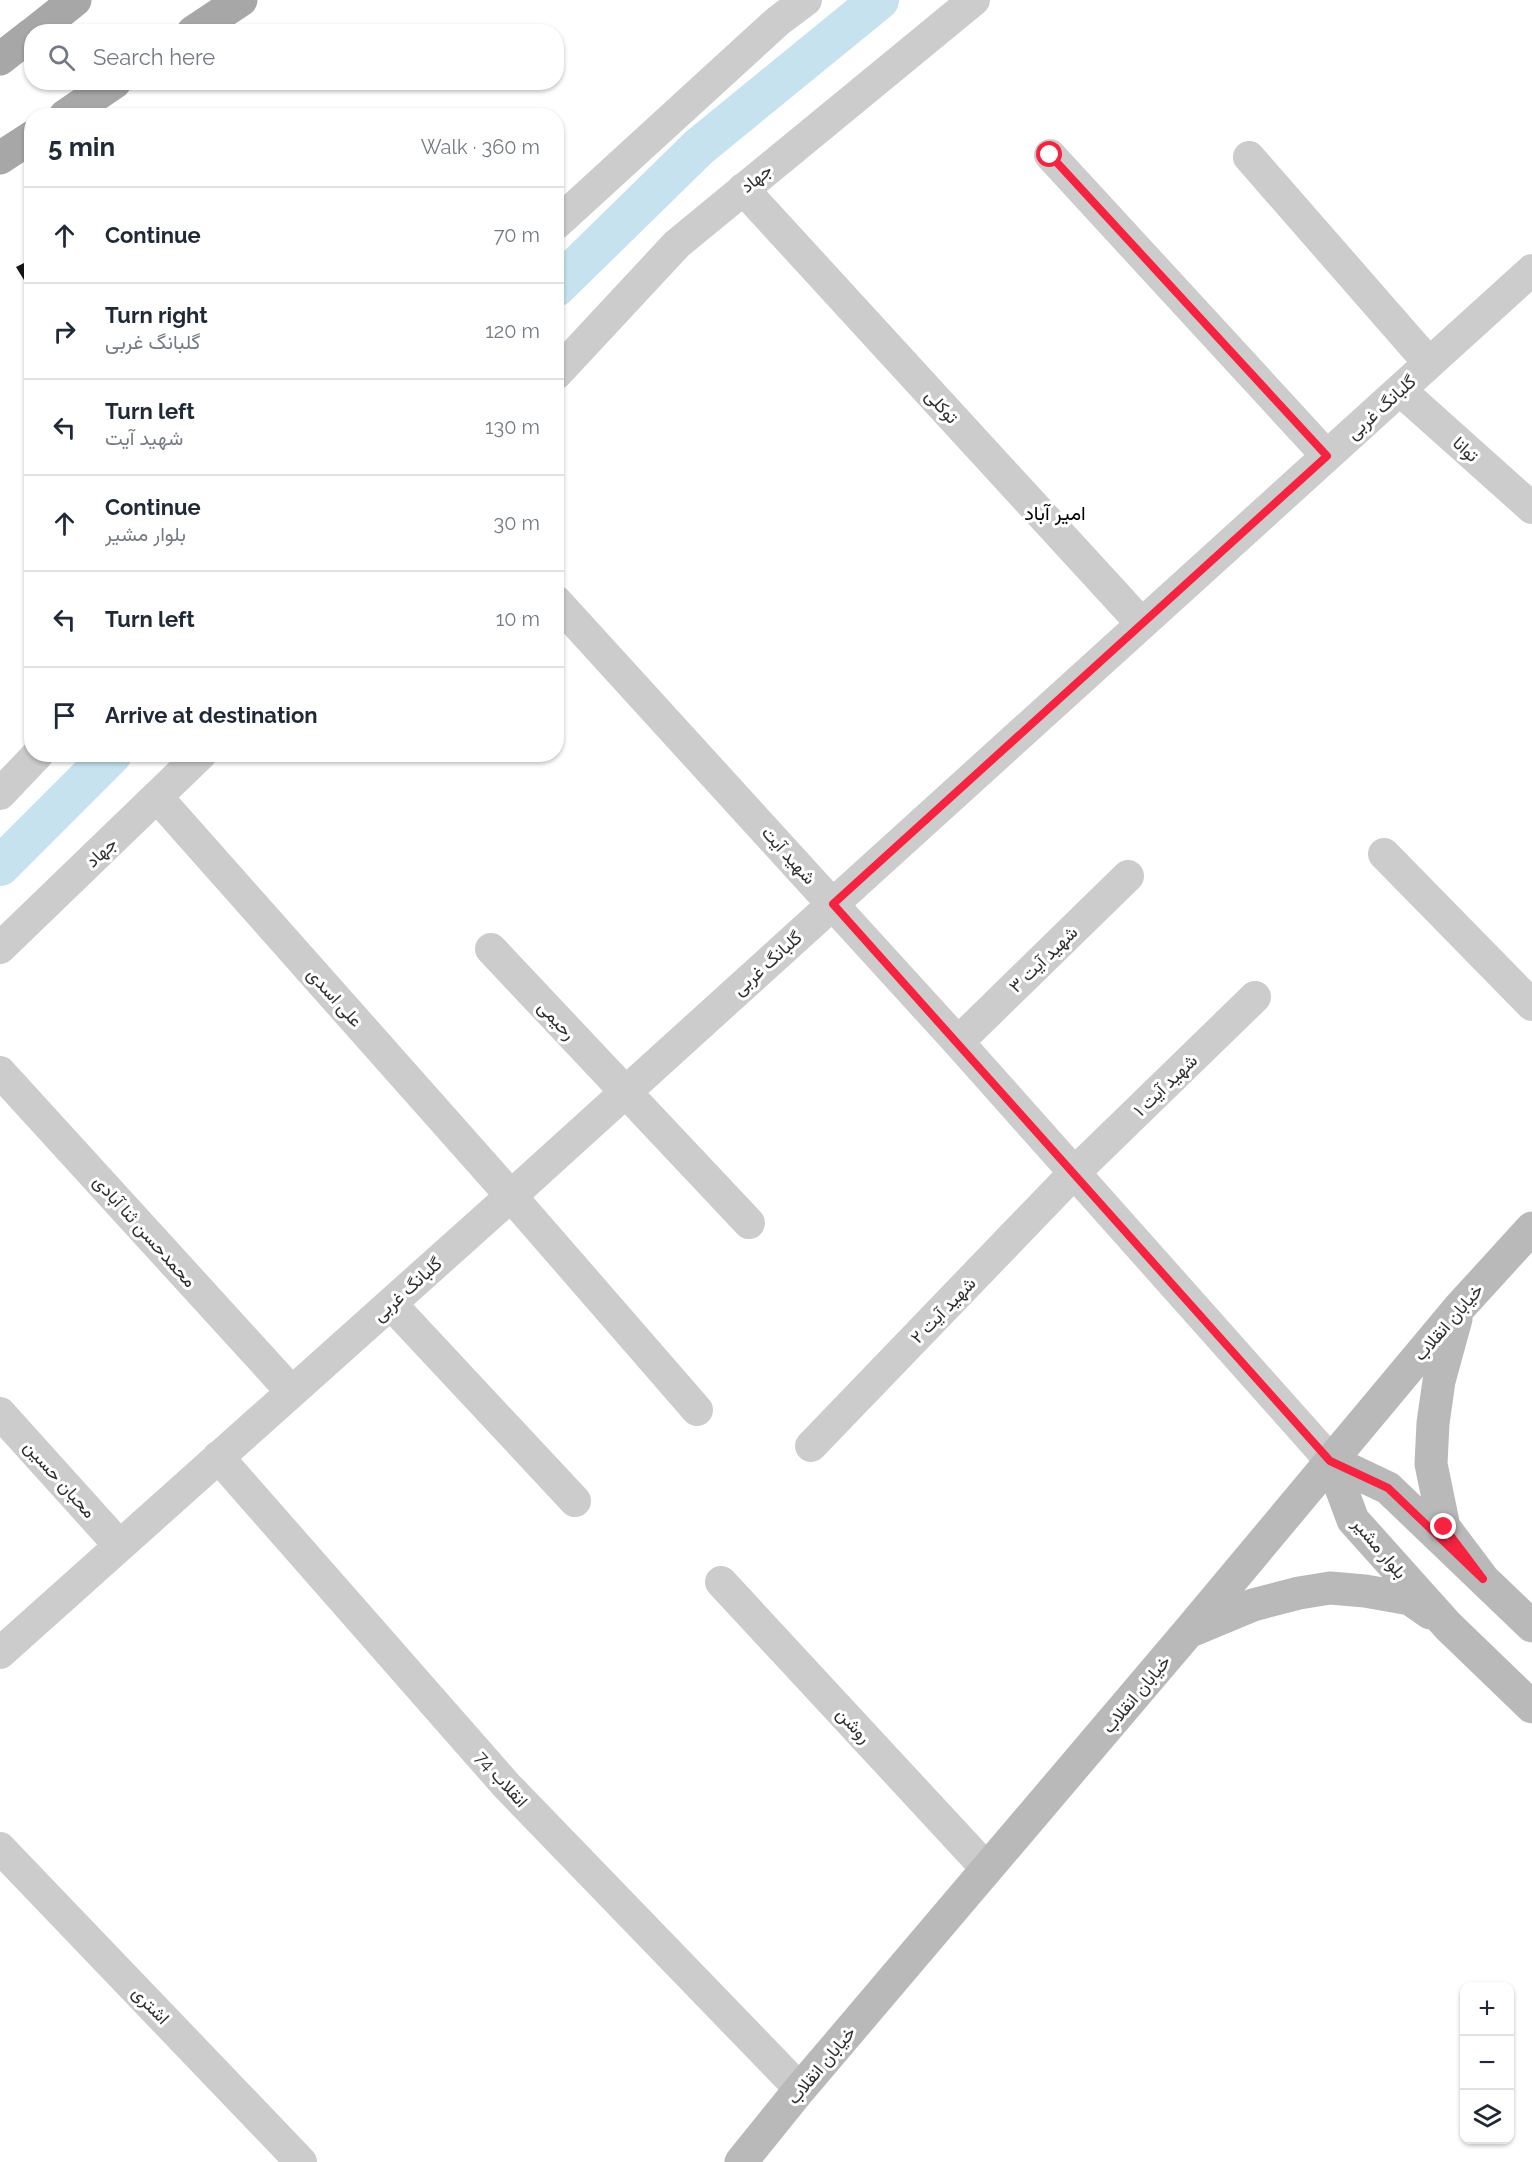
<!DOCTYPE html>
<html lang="en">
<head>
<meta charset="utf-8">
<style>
	body { margin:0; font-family:Raleway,Vazirmatn,sans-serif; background:#f2f2f3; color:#1f2937 }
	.controls { position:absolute; right:18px; bottom:18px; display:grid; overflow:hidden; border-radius:12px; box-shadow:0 2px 4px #0004 }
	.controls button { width:54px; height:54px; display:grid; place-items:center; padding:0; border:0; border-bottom:2px solid #e0e1e3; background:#fff; color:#1f2937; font:30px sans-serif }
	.stop { position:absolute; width:18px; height:18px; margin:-14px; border:4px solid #f52240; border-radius:50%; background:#fff }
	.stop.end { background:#f52240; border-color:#fff; box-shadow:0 2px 6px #0008 }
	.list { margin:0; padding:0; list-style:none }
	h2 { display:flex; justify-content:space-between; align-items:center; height:78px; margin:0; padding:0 24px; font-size:26px }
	h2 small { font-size:20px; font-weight:400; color:#747a83 }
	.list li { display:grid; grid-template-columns:39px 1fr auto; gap:18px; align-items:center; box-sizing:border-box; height:96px; padding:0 24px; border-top:2px solid #e0e1e3 }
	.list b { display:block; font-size:22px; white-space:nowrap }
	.list p { margin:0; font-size:20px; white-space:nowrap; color:#747a83 }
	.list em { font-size:20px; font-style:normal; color:#747a83 }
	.icon { flex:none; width:33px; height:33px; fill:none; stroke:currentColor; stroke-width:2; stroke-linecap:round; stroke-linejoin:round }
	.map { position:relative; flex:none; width:1532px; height:2162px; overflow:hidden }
	.search { position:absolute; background:#fff; box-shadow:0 2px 4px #0004; left:24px; top:24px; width:540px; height:66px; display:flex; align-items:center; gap:15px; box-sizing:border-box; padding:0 21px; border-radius:24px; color:#747a83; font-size:22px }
	.panel { position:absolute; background:#fff; box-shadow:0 2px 4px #0004; left:24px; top:108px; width:540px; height:654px; border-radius:24px }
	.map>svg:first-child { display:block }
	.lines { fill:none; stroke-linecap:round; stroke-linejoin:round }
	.canal { stroke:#c6e2ef; stroke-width:40 }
	.building { fill:#161616 }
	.minor { stroke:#ccc; stroke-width:32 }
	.secondary { stroke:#b9b9b9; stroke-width:33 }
	.primary { stroke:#a7a7a7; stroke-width:33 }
	.route { stroke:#f52240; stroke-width:8 }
	.labels { text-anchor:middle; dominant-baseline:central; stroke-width:6; stroke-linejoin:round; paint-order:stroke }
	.street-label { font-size:18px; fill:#2f2f2f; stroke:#fff }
	.neighbourhood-label { font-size:20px; fill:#000; stroke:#fff }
</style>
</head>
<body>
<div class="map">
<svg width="1532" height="2162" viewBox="0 0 1532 2162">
	<rect width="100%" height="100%" fill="#fff"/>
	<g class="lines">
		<path class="canal" d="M 556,287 L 699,147 L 879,0
			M 0,866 L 112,754"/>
	</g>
	<path class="building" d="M 32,259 L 32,293 L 16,267 Z"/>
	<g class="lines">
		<path class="minor" d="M 1050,155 L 1327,456
			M 1249,157 L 1429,363
			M 743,189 L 1142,624
			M 556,224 L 778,21 L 806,0
			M 556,374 L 677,244 L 974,0
			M 1400,390 L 1532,508
			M 556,601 L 958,1042 L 1331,1461
			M 0,794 L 38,754
			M 158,798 L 511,1196 L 697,1410
			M 1384,854 L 1532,1005
			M 0,948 L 201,754
			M 491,949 L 749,1223
			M 958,1042 L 1128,876
			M 0,1072 L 291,1391
			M 391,1304 L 575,1501
			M 0,1413 L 119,1545
			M 811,1446 L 1074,1173 L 1255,997
			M 218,1457 L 507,1786 L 800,2089
			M 721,1582 L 987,1869
			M 0,1653 L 511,1196 L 1532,270
			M 0,1848 L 301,2162"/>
		<path class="secondary" d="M 1456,1319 L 1439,1381 L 1433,1423 L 1431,1464 L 1444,1527 L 1483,1579
			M 1331,1461 L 1353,1520 L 1448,1626 L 1532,1707
			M 1331,1461 L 1388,1488 L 1532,1626
			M 1193,1630 L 1253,1605 L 1299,1593 L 1330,1588 L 1365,1591 L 1410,1599 L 1430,1613
			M 741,2162 L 800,2089 L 1189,1631 L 1458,1309 L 1532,1228"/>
		<path class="primary" d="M 35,32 L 75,0
			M 193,32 L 241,0
			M 0,59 L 32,34
			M 65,116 L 115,82
			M 0,158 L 32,137"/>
	</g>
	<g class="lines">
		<path class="route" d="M 1050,155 L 1327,456 L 833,904 L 1330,1461 L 1388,1488 L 1483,1579 L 1444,1527"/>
	</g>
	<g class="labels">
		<g class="street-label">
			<text transform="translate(756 178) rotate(-39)">جهاد</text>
			<text transform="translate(942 406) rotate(47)">توکلی</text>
			<text transform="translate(1381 407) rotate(-42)">گلبانگ غربی</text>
			<text transform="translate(1466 449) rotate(42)">توانا</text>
			<text transform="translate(101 852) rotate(-43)">جهاد</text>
			<text transform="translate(789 855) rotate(48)">شهید آیت</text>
			<text transform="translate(1043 959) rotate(-44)">شهید آیت ۳</text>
			<text transform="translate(767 963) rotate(-42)">گلبانگ غربی</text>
			<text transform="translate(335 997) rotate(48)">علی اسدی</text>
			<text transform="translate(557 1020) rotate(47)">رحیمی</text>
			<text transform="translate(1165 1085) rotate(-44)">شهید آیت ۱</text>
			<text transform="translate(145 1231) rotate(48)">محمدحسن ثنا آبادی</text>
			<text transform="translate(407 1289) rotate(-42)">گلبانگ غربی</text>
			<text transform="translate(943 1310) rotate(-46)">شهید آیت ۲</text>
			<text transform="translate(1448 1322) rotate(-49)">خیابان انقلاب</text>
			<text transform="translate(60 1479) rotate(48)">محبان حسین</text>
			<text transform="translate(1380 1548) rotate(50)">بلوار مشیر</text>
			<text transform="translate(1136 1694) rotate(-50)">خیابان انقلاب</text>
			<text transform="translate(854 1725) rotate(47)">روشن</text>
			<text transform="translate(502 1779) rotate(48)">انقلاب 74</text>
			<text transform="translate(151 2005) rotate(46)">اشتری</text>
			<text transform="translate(821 2065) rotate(-50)">خیابان انقلاب</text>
		</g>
		<g class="neighbourhood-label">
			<text x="1055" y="513">امیر آباد</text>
		</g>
	</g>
</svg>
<div class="controls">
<button>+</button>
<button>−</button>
<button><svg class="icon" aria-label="layers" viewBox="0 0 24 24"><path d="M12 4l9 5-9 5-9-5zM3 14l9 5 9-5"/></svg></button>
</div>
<div class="stop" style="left:1050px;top:155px"></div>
<div class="stop end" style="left:1444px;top:1527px"></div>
<div class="search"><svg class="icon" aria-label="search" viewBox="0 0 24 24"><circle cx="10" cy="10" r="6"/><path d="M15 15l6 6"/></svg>Search here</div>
<section class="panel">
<h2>5 min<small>Walk · 360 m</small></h2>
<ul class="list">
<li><svg class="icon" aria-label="ahead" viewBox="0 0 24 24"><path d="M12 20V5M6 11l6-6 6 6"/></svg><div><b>Continue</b></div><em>70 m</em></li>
<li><svg class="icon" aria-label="right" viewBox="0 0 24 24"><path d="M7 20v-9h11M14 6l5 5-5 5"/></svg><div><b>Turn right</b><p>گلبانگ غربی</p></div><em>120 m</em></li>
<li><svg class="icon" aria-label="left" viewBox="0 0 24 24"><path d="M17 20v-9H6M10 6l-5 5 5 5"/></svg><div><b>Turn left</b><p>شهید آیت</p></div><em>130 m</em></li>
<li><svg class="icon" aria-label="ahead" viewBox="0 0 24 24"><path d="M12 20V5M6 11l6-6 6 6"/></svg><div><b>Continue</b><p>بلوار مشیر</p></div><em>30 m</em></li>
<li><svg class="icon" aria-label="left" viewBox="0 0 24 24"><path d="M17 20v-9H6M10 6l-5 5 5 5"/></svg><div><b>Turn left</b></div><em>10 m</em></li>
<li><svg class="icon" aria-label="arrive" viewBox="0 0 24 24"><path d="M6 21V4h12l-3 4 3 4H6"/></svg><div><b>Arrive at destination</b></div></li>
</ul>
</section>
</div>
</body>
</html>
